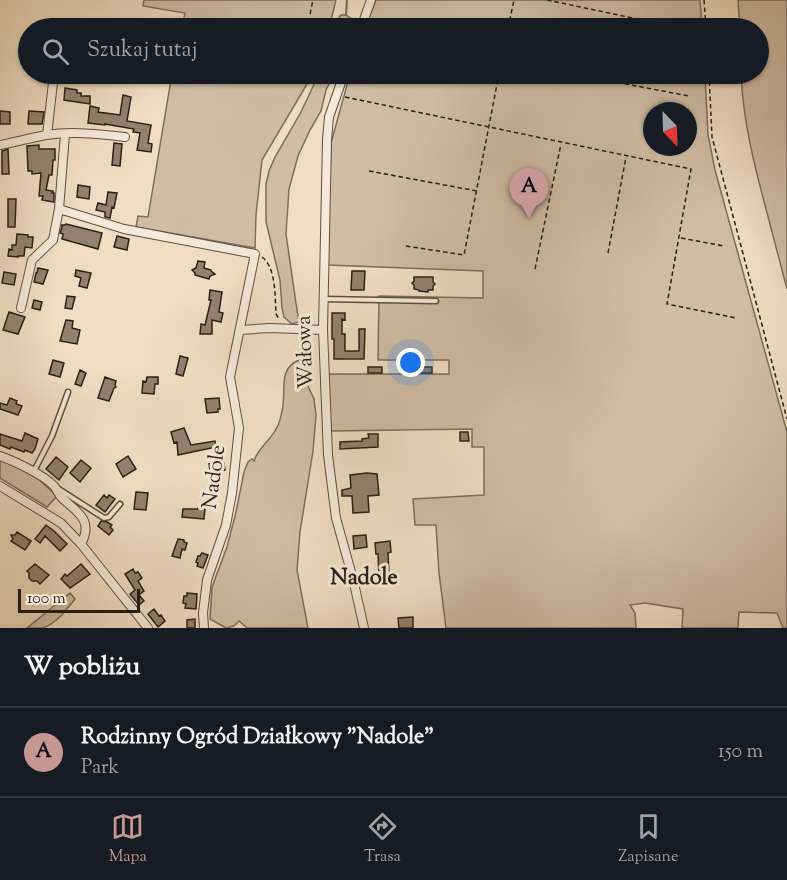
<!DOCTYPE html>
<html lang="pl">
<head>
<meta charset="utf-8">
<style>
	body { margin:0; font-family:"Sorts Mill Goudy",serif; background:#20242c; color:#f1f3f6 }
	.compass { position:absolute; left:643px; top:102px; width:54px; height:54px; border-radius:50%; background:#171b24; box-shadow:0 2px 4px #0004; rotate:157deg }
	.scale { position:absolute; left:18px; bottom:15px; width:122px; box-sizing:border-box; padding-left:6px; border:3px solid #2c1f15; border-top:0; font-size:16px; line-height:21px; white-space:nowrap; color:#2c1f15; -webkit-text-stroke:4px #f5ead9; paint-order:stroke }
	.you { position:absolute; left:411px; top:363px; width:21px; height:21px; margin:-15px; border:4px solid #fff; border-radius:50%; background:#1a73e8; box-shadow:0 0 0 9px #1a73e833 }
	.badge { display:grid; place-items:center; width:39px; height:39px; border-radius:50%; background:#c59692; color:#111; font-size:20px; font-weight:700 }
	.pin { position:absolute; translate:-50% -50px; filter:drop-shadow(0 2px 3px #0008) }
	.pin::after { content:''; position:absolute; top:32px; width:21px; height:18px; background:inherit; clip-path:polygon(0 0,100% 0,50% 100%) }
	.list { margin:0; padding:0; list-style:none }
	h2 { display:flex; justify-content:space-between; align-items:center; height:78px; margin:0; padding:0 24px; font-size:26px }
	h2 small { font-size:20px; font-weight:400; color:#9ea1a6 }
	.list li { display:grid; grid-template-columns:39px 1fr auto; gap:18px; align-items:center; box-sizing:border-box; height:90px; padding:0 24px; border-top:2px solid #363941 }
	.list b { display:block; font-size:22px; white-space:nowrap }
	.list p { margin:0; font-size:20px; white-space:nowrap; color:#9ea1a6 }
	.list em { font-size:20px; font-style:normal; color:#9ea1a6 }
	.icon { flex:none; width:33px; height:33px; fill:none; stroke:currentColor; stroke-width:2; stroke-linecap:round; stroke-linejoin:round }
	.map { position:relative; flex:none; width:787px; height:628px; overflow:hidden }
	.search { position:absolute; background:#171b24; box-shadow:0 2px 4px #0004; left:18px; right:18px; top:18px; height:66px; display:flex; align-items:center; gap:15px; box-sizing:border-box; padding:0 21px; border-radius:33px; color:#9ea1a6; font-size:22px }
	.sheet { height:168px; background:#171b24 }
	nav { display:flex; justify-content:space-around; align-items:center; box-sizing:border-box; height:84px; border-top:2px solid #363941; background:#171b24; font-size:16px; color:#9ea1a6 }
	nav a { display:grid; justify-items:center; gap:3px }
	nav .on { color:#c59692 }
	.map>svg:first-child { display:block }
	.green { fill:#cfbea6; stroke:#7e6e5e; stroke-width:1.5; fill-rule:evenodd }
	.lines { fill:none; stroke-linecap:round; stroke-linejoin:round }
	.stream { stroke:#796b5a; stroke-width:2 }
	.building { fill:#928270; stroke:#2c1f15; stroke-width:1.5 }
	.lane-casing { stroke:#5d4f41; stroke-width:7 }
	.street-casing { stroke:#5d4f41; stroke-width:10 }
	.path { stroke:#2c1f15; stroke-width:1.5; stroke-dasharray:4.5 3; stroke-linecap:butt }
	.lane { stroke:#f5ead9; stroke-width:4 }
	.street { stroke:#f5ead9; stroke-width:8 }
	.labels { text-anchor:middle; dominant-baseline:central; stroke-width:6; stroke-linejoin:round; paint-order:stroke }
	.street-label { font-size:21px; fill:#2c1f15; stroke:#f5ead9 }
	.neighbourhood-label { font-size:22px; font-weight:bold; fill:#2c1f15; stroke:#f5ead9 }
</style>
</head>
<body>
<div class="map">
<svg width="787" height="628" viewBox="0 0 787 628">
	<rect width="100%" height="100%" fill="#f0dec4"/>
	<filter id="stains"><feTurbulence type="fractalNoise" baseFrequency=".00333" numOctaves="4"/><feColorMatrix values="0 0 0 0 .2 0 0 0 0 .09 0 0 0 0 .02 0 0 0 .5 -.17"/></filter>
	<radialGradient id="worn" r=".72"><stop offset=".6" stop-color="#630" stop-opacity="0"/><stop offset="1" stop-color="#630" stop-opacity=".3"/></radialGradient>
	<path class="green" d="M 144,0 L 336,0 L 329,28 L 182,28 L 185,13 L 143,6 Z
		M 376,0 L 700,0 L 702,28 L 365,28 Z
		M 738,0 L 787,0 L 787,289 C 780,263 773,236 766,209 C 754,164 743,120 741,74 L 758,74 L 758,28 L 740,28 Z
		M 341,15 L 346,15 L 352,19 L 352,28 L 335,28 L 337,20 Z
		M 172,74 L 313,74 L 262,160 L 256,215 L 255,248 L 136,227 L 138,216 L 148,217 Z
		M 319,74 L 334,74 L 326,90 L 321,111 L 310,130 L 298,156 L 289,189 L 286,234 L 297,310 L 299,322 L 292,324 L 284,317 L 282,308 L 280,280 L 266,222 L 266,184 L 269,171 L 275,157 L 300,114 Z
		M 350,74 L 705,74 L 708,135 L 715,170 L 787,432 L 787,628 L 783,628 L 777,613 L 739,612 L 738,628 L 682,628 L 683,609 L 645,603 L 630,605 L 635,613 L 636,628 L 446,628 L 439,573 L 436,525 L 415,525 L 413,499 L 484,495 L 484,447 L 472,447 L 472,429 L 331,431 L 328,374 L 449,374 L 449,360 L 378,360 L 379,296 L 483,298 L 483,271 L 327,265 L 331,143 ZM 652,111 L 688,111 L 688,147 L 652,147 Z
		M 299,360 L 306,361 L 308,386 L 314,399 L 316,415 L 313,451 L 300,532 L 297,570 L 308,628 L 247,628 L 239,621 L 234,626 L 226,628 L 210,619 L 212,587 L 227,547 L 236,512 L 244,472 L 248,462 L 252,459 L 254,461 C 258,448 270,441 276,429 C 279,424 281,417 282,411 C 287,392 277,369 299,360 Z
		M 0,460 L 26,468 L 57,496 L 47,507 L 0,478 Z
		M 70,593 L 75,599 C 67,609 55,625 42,628 C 37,628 31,628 27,628 Z"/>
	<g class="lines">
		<path class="stream" d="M 346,15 L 347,0"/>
	</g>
	<path class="building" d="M 65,88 L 77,90 L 77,93 L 81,93 L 81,96 L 90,96 L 90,104 L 64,100 Z
		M 123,95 L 131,97 L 127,121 L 151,125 L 148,143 L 152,144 L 151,152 L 137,150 L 140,133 L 133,132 L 134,129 L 105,124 L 105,125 L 88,123 L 90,106 L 99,108 L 98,112 L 120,115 Z
		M 0,111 L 10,112 L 10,124 L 0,124 Z
		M 29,111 L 44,112 L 42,124 L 28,124 Z
		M 114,143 L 122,144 L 120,166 L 112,165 Z
		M 39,145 L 39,149 L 55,149 L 55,160 L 53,160 L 52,175 L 49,175 L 46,190 L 53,191 L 52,193 L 54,193 L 54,202 L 42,200 L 43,196 L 39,196 L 41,173 L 32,174 L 32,171 L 28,171 L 27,146 Z
		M 8,149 L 9,174 L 2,174 L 2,151 Z
		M 78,185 L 90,187 L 89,199 L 77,197 Z
		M 108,192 L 117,193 L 114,208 L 112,207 L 110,218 L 105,217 L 105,212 L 96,210 L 98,203 L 106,205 Z
		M 8,199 L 16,199 L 15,227 L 8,227 Z
		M 66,224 L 102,233 L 98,249 L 62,239 L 63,234 L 60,233 L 62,227 L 62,225 L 65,225 Z
		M 17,234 L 28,235 L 28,237 L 33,237 L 32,248 L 25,247 L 24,256 L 18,256 L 18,257 L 8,256 L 9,249 L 12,250 L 12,245 L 16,245 Z
		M 117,236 L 129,239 L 127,250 L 114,247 Z
		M 198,261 L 205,262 L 204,268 L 211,270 L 211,271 L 215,274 L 210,276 L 209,279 L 195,275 L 195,273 L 192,270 L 196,268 Z
		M 38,268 L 48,270 L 43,284 L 34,282 L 36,273 L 37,273 Z
		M 76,270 L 91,273 L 87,288 L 79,286 L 81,278 L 75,276 Z
		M 352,271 L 365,271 L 364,290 L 351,290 Z
		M 4,272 L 16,274 L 14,285 L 2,283 Z
		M 414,277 L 433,277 L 433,282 L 435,284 L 433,286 L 433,290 L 428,290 L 428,292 L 419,291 L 419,290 L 414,289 L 414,285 L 412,283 L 414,281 Z
		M 210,290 L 222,292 L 219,312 L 223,313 L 221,322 L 212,320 L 212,334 L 200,334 L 201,324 L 205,325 L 211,300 L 209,300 Z
		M 67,296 L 75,297 L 72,309 L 65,308 Z
		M 34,300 L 42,302 L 40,310 L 32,308 Z
		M 9,312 L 25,317 L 18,334 L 3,330 Z
		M 332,313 L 345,313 L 345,320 L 342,319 L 342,334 L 345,334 L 345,351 L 359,351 L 359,329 L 365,329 L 364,359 L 334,359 L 334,339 L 332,339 Z
		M 66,320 L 73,321 L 72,328 L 80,330 L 77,344 L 60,341 Z
		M 180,356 L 188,358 L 183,376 L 176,374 Z
		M 53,360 L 64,363 L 60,377 L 49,374 Z
		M 368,367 L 382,367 L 382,373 L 368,373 Z
		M 419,367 L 432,367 L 432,373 L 419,373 Z
		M 80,370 L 86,373 L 81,386 L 75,384 Z
		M 105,377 L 116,381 L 115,385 L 116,387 L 114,388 L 109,401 L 98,398 Z
		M 147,377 L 158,377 L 158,384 L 155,384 L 154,394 L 142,393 L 143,381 L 146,382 Z
		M 10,398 L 17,401 L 16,404 L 22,406 L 18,415 L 0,409 L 0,403 L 7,405 Z
		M 219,398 L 220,409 L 218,409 L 218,412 L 207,413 L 205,399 Z
		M 184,428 L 191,445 L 215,441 L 216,447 L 178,455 L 177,442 L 174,443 L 171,432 Z
		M 460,432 L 468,432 L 469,441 L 460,441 Z
		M 25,433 L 38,439 L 35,449 L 32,453 L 25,450 L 24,452 L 11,447 L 10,449 L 0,445 L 0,434 L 22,441 Z
		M 368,434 L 378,434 L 378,447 L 340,449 L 340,442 L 362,441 L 362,439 L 369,438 Z
		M 128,456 L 136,469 L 123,477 L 116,464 Z
		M 56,457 L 68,467 L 59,480 L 46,469 Z
		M 81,460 L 91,468 L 80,482 L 70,473 Z
		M 218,463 L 224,463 L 225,470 L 210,471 L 209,464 Z
		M 367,473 L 377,474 L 379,495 L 368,496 L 369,512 L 353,513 L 352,496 L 342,496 L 342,490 L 351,488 L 350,475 Z
		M 136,492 L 148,493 L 146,510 L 134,509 Z
		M 104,495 L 107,498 L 109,495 L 115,499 L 105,512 L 96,505 Z
		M 198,508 L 205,508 L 204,519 L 182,517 L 183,509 L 198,509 Z
		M 101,521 L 107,522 L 112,525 L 110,527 L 113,530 L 109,535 L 98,526 Z
		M 46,525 L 54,531 L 67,544 L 60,551 L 45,536 L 40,543 L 35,539 Z
		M 17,532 L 31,541 L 25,550 L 11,541 L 13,539 L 11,535 L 15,535 Z
		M 366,535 L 367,547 L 354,549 L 353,536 Z
		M 178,539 L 184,540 L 184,542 L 187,543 L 185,550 L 182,549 L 180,558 L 172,556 Z
		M 390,541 L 391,552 L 388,553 L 389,575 L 398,574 L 399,580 L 383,582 L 381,582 L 381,585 L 373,585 L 373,583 L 368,583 L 368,577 L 379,576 L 378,554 L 376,554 L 375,543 Z
		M 202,553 L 208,555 L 203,568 L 197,566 L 198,563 L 196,562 L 198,556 L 200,556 Z
		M 35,564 L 49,575 L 40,584 L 37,581 L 32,581 L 29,578 L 29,573 L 27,571 Z
		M 81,564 L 90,574 L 70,588 L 61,579 L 65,574 L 67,576 Z
		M 133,569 L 135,573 L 138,572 L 142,578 L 138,581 L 144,591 L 139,595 L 144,601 L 139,605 L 130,594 L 135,590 L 125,574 Z
		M 187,593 L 197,594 L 196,609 L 185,608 L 186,604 L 183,603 L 184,596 L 187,596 Z
		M 154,609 L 159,616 L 161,615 L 165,621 L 158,627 L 148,614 Z
		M 413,617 L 413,628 L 399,628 L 398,618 Z
		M 195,619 L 195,628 L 187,628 L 187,620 Z"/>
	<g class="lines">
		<defs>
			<path id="lane" d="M 323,299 L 436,301
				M 34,471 L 52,436 L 68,392
				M 57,488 L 104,518 L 109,517 L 120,504"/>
			<path id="street" d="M 361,28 L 371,0
				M 344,74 L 329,117 L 327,140 L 323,330 L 328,455 L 336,518 L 353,579 L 364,628
				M 47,135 L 54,74
				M 0,145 C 15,142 30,138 46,135 C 72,131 99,134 125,137
				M 59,209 L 124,229 L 255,254 L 230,377 L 239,428 L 232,493 L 226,525 L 207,580 L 203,613 L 204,628
				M 21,308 L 32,260 L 53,240 L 59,209 L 65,134
				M 240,330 L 269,328 L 323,330
				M 0,456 C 14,461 44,475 54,486 C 57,489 58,494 62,498 C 77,512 94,520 81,544
				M 0,486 L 61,523 L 81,544 L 148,628"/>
		</defs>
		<use href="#lane" class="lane-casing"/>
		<use href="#street" class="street-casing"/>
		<path class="path" d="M 547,0 L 680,28
			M 704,0 L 706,28
			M 310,14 L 313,0
			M 508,28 L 514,0
			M 573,74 L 689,96
			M 709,74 L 712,137 L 787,419
			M 345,97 L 691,169 L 667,304 L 736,318
			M 369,171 L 477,191
			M 681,238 L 724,246
			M 406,246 L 464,255 L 499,74
			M 608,253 L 626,157
			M 262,257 C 276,267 275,297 276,314 L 279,319
			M 535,269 L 561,144"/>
		<use href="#lane" class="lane"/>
		<use href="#street" class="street"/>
	</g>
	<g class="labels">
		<g class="street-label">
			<text transform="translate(306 352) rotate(-92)">Wałowa</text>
			<text transform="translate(215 477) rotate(-82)">Nadole</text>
		</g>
		<g class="neighbourhood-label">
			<text x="364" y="579">Nadole</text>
		</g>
	</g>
	<rect width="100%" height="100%" filter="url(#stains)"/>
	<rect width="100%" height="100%" fill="url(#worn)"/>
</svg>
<svg class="compass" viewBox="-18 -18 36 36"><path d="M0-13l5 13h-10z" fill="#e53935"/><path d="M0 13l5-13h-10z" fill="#9ea1a6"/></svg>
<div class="scale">100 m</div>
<div class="you"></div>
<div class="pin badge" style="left:529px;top:218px">A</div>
<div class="search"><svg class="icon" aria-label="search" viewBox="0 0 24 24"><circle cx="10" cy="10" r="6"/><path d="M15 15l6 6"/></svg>Szukaj tutaj</div>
</div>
<section class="sheet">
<h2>W pobliżu<small></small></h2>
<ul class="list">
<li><span class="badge">A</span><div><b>Rodzinny Ogród Działkowy &quot;Nadole&quot;</b><p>Park</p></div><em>150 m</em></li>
</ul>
</section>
<nav>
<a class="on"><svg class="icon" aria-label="map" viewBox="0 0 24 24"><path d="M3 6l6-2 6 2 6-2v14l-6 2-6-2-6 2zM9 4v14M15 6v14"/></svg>Mapa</a>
<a><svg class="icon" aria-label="directions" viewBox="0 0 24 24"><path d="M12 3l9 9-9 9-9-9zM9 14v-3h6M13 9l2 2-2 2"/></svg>Trasa</a>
<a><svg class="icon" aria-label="saved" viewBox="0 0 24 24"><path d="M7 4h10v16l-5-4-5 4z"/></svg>Zapisane</a>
</nav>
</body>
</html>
